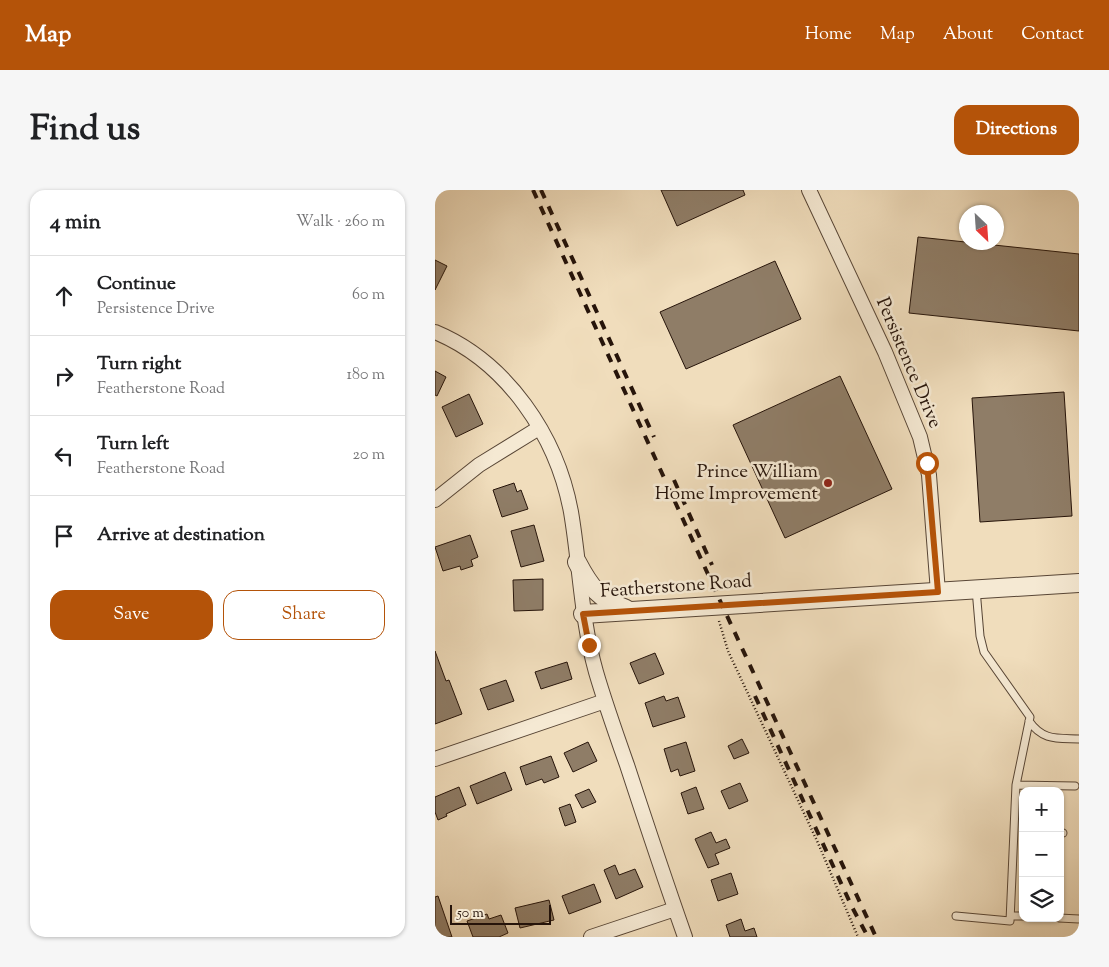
<!DOCTYPE html>
<html lang="en">
<head>
<meta charset="utf-8">
<style>
	body { margin:0; font-family:"Sorts Mill Goudy",serif; background:#f6f6f6; color:#202124 }
	.controls { position:absolute; right:15px; bottom:15px; display:grid; overflow:hidden; border-radius:10px; box-shadow:0 1px 4px #0004 }
	.controls button { width:45px; height:45px; display:grid; place-items:center; padding:0; border:0; border-bottom:1px solid #e0e0e0; background:#fff; color:#202124; font:25px sans-serif }
	.compass { position:absolute; left:524px; top:15px; width:45px; height:45px; border-radius:50%; background:#fff; box-shadow:0 1px 4px #0004; rotate:155deg }
	.scale { position:absolute; left:15px; bottom:12px; width:101px; box-sizing:border-box; padding-left:5px; border:2px solid #26140a; border-top:0; font-size:14px; line-height:18px; white-space:nowrap; color:#26140a; -webkit-text-stroke:4px #f5e9d3; paint-order:stroke }
	.stop { position:absolute; width:15px; height:15px; margin:-11px; border:4px solid #b45309; border-radius:50%; background:#fff }
	.stop.end { background:#b45309; border-color:#fff; box-shadow:0 1px 5px #0008 }
	.list { margin:0; padding:0; list-style:none }
	h2 { display:flex; justify-content:space-between; align-items:center; height:65px; margin:0; padding:0 20px; font-size:21px }
	h2 small { font-size:16px; font-weight:400; color:#757577 }
	.list li { display:grid; grid-template-columns:32px 1fr auto; gap:15px; align-items:center; box-sizing:border-box; height:80px; padding:0 20px; border-top:1px solid #e0e0e0 }
	.list b { display:block; font-size:19px; white-space:nowrap }
	.list p { margin:0; font-size:16px; white-space:nowrap; color:#757577 }
	.list em { font-size:16px; font-style:normal; color:#757577 }
	.actions { display:flex; gap:10px; padding:15px 20px }
	.actions a { flex:1; padding:11px 0; border:1px solid #b45309; border-radius:15px; text-align:center; font-size:18px; color:#b45309 }
	.actions .main { background:#b45309; color:#fff }
	.icon { flex:none; width:28px; height:28px; fill:none; stroke:currentColor; stroke-width:2; stroke-linecap:round; stroke-linejoin:round }
	.map { position:relative; flex:none; width:644px; height:747px; overflow:hidden; border-radius:15px }
	header { display:flex; align-items:center; gap:30px; box-sizing:border-box; height:70px; padding:0 25px; background:#b45309; color:#fff }
	header strong { font-size:24px }
	nav { display:flex; gap:28px; margin-inline-start:auto; font-size:18px }
	.intro { display:flex; align-items:center; justify-content:space-between; box-sizing:border-box; height:120px; padding:0 30px }
	h1 { margin:0; font-size:35px }
	.button { padding:12px 22px; border-radius:15px; background:#b45309; color:#fff; font-size:18px; font-weight:700 }
	main { display:flex; gap:30px; padding:0 30px }
	aside { flex:1; background:#fff; border-radius:15px; box-shadow:0 1px 4px #0004 }
	.map>svg:first-child { display:block }
	.building { fill:#8f7d67; stroke:#26140a }
	.lines { fill:none; stroke-linecap:round; stroke-linejoin:round }
	.service-casing { stroke:#584636; stroke-width:9 }
	.minor-casing { stroke:#584636; stroke-width:16 }
	.tertiary-casing { stroke:#584636; stroke-width:20 }
	.path { stroke:#26140a; stroke-width:2.5; stroke-dasharray:1 2.5; stroke-linecap:butt }
	.service { stroke:#f5e9d3; stroke-width:7 }
	.minor { stroke:#f5e9d3; stroke-width:14 }
	.tertiary { stroke:#f5e9d3; stroke-width:18 }
	.rail { stroke:#26140a; stroke-width:4; stroke-dasharray:9 9; stroke-linecap:butt }
	.route { stroke:#b45309; stroke-width:6 }
	.poi-dot { fill:#8f2418; stroke:#f5e9d3; stroke-width:2 }
	.labels { text-anchor:middle; dominant-baseline:central; stroke-width:5; stroke-linejoin:round; paint-order:stroke }
	.street-label { font-size:19px; fill:#26140a; stroke:#f5e9d3 }
	.poi-label { font-size:19px; fill:#26140a; stroke:#f5e9d3; text-anchor:end }
</style>
</head>
<body>
<header>
<strong>Map</strong>
<nav><a>Home</a><a>Map</a><a>About</a><a>Contact</a></nav>
</header>
<div class="intro"><h1>Find us</h1><a class="button">Directions</a></div>
<main>
<aside>
<h2>4 min<small>Walk · 260 m</small></h2>
<ul class="list">
<li><svg class="icon" aria-label="ahead" viewBox="0 0 24 24"><path d="M12 20V5M6 11l6-6 6 6"/></svg><div><b>Continue</b><p>Persistence Drive</p></div><em>60 m</em></li>
<li><svg class="icon" aria-label="right" viewBox="0 0 24 24"><path d="M7 20v-9h11M14 6l5 5-5 5"/></svg><div><b>Turn right</b><p>Featherstone Road</p></div><em>180 m</em></li>
<li><svg class="icon" aria-label="left" viewBox="0 0 24 24"><path d="M17 20v-9H6M10 6l-5 5 5 5"/></svg><div><b>Turn left</b><p>Featherstone Road</p></div><em>20 m</em></li>
<li><svg class="icon" aria-label="arrive" viewBox="0 0 24 24"><path d="M6 21V4h12l-3 4 3 4H6"/></svg><div><b>Arrive at destination</b></div></li>
</ul>
<div class="actions"><a class="main">Save</a><a>Share</a></div>
</aside>
<div class="map">
<svg width="644" height="747" viewBox="0 0 644 747">
	<rect width="100%" height="100%" fill="#f0ddbc"/>
	<filter id="stains"><feTurbulence type="fractalNoise" baseFrequency=".004" numOctaves="4"/><feColorMatrix values="0 0 0 0 .2 0 0 0 0 .09 0 0 0 0 .02 0 0 0 .5 -.17"/></filter>
	<radialGradient id="worn" r=".72"><stop offset=".6" stop-color="#630" stop-opacity="0"/><stop offset="1" stop-color="#630" stop-opacity=".3"/></radialGradient>
	<path class="building" d="M 226,0 L 308,0 L 310,5 L 242,36 Z
		M 483,47 L 644,64 L 644,141 L 474,123 Z
		M 0,70 L 12,76 L 0,100 Z
		M 340,71 L 366,129 L 251,179 L 225,122 Z
		M 0,181 L 11,187 L 2,206 L 0,205 Z
		M 405,186 L 457,299 L 350,348 L 298,235 Z
		M 629,202 L 637,326 L 545,332 L 537,208 Z
		M 34,204 L 48,234 L 21,247 L 7,217 Z
		M 79,293 L 82,302 L 86,300 L 93,319 L 67,327 L 58,300 Z
		M 99,335 L 109,371 L 86,377 L 76,341 Z
		M 35,345 L 43,367 L 36,370 L 38,376 L 26,380 L 25,376 L 8,381 L 0,357 Z
		M 108,389 L 108,420 L 79,421 L 78,390 Z
		M 0,461 L 11,491 L 14,490 L 27,524 L 0,534 Z
		M 220,463 L 229,484 L 204,494 L 195,473 Z
		M 132,472 L 137,489 L 106,499 L 100,482 Z
		M 71,490 L 79,511 L 53,520 L 45,499 Z
		M 229,506 L 231,511 L 243,507 L 250,527 L 218,537 L 210,513 Z
		M 307,549 L 314,563 L 299,569 L 293,556 Z
		M 153,552 L 162,571 L 138,582 L 129,563 Z
		M 251,552 L 260,581 L 245,586 L 243,579 L 236,582 L 229,559 Z
		M 116,566 L 124,587 L 109,593 L 107,589 L 91,595 L 85,577 Z
		M 70,582 L 77,600 L 42,614 L 35,596 Z
		M 305,593 L 313,611 L 294,619 L 286,601 Z
		M 24,597 L 31,615 L 11,624 L 12,626 L 3,630 L 0,622 L 0,607 Z
		M 261,597 L 269,619 L 253,624 L 246,603 Z
		M 154,599 L 161,612 L 147,618 L 140,605 Z
		M 135,614 L 141,632 L 130,636 L 124,618 Z
		M 276,642 L 281,653 L 291,649 L 295,658 L 280,664 L 284,674 L 273,678 L 260,649 Z
		M 180,675 L 184,685 L 200,679 L 208,697 L 181,709 L 169,680 Z
		M 296,683 L 303,704 L 283,711 L 276,690 Z
		M 159,694 L 166,712 L 134,724 L 127,706 Z
		M 3,706 L 17,747 L 0,747 L 0,707 Z
		M 114,710 L 119,730 L 85,738 L 80,718 Z
		M 52,724 L 54,729 L 66,725 L 73,743 L 64,747 L 38,747 L 32,731 Z
		M 306,729 L 310,741 L 319,738 L 322,747 L 295,747 L 291,735 Z"/>
	<g class="lines">
		<defs>
			<path id="service" d="M 594,531 C 608,551 622,548 644,549
				M 581,595 L 640,596
				M 625,643 L 628,643
				M 521,726 L 575,731 L 581,595 L 595,527 L 549,462 L 545,446 L 541,399
				M 576,726 L 588,726
				M 624,728 L 644,729"/>
			<path id="minor" d="M 374,0 L 450,162 L 485,247 L 494,285 L 503,402
				M 0,142 C 72,172 122,246 136,322 C 145,375 146,429 161,482 C 170,513 181,544 192,575 C 211,633 230,690 250,747
				M 0,310 L 44,275 L 104,238
				M 0,569 L 170,511
				M 156,747 L 240,719"/>
			<path id="tertiary" d="M 142,372 C 155,397 164,409 191,419
				M 148,424 L 644,393"/>
		</defs>
		<use href="#service" class="service-casing"/>
		<use href="#minor" class="minor-casing"/>
		<use href="#tertiary" class="tertiary-casing"/>
		<path class="path" d="M 284,431 L 293,461 L 383,653 L 423,747"/>
		<use href="#service" class="service"/>
		<use href="#minor" class="minor"/>
		<use href="#tertiary" class="tertiary"/>
		<path class="rail" d="M 98,0 L 287,415 L 441,747
			M 106,0 L 219,247
			M 239,290 L 277,375
			M 320,506 L 417,717 L 433,747"/>
	</g>
	<g class="lines">
		<path class="route" d="M 154,455 L 148,424 L 503,402 L 492,273"/>
	</g>
	<circle class="poi-dot" cx="393" cy="293" r="5"/>
	<g class="labels">
		<g class="street-label">
			<text transform="translate(473 173) rotate(67)">Persistence Drive</text>
			<text transform="translate(241 397) rotate(-4)">Featherstone Road</text>
		</g>
		<g class="poi-label">
			<text x="383" y="282">Prince William<tspan x="383" dy="22">Home Improvement</tspan></text>
		</g>
	</g>
	<rect width="100%" height="100%" filter="url(#stains)"/>
	<rect width="100%" height="100%" fill="url(#worn)"/>
</svg>
<div class="controls">
<button>+</button>
<button>−</button>
<button><svg class="icon" aria-label="layers" viewBox="0 0 24 24"><path d="M12 4l9 5-9 5-9-5zM3 14l9 5 9-5"/></svg></button>
</div>
<svg class="compass" viewBox="-18 -18 36 36"><path d="M0-13l5 13h-10z" fill="#e53935"/><path d="M0 13l5-13h-10z" fill="#757577"/></svg>
<div class="scale">50 m</div>
<div class="stop" style="left:492px;top:273px"></div>
<div class="stop end" style="left:154px;top:455px"></div>
</div>
</main>
</body>
</html>
